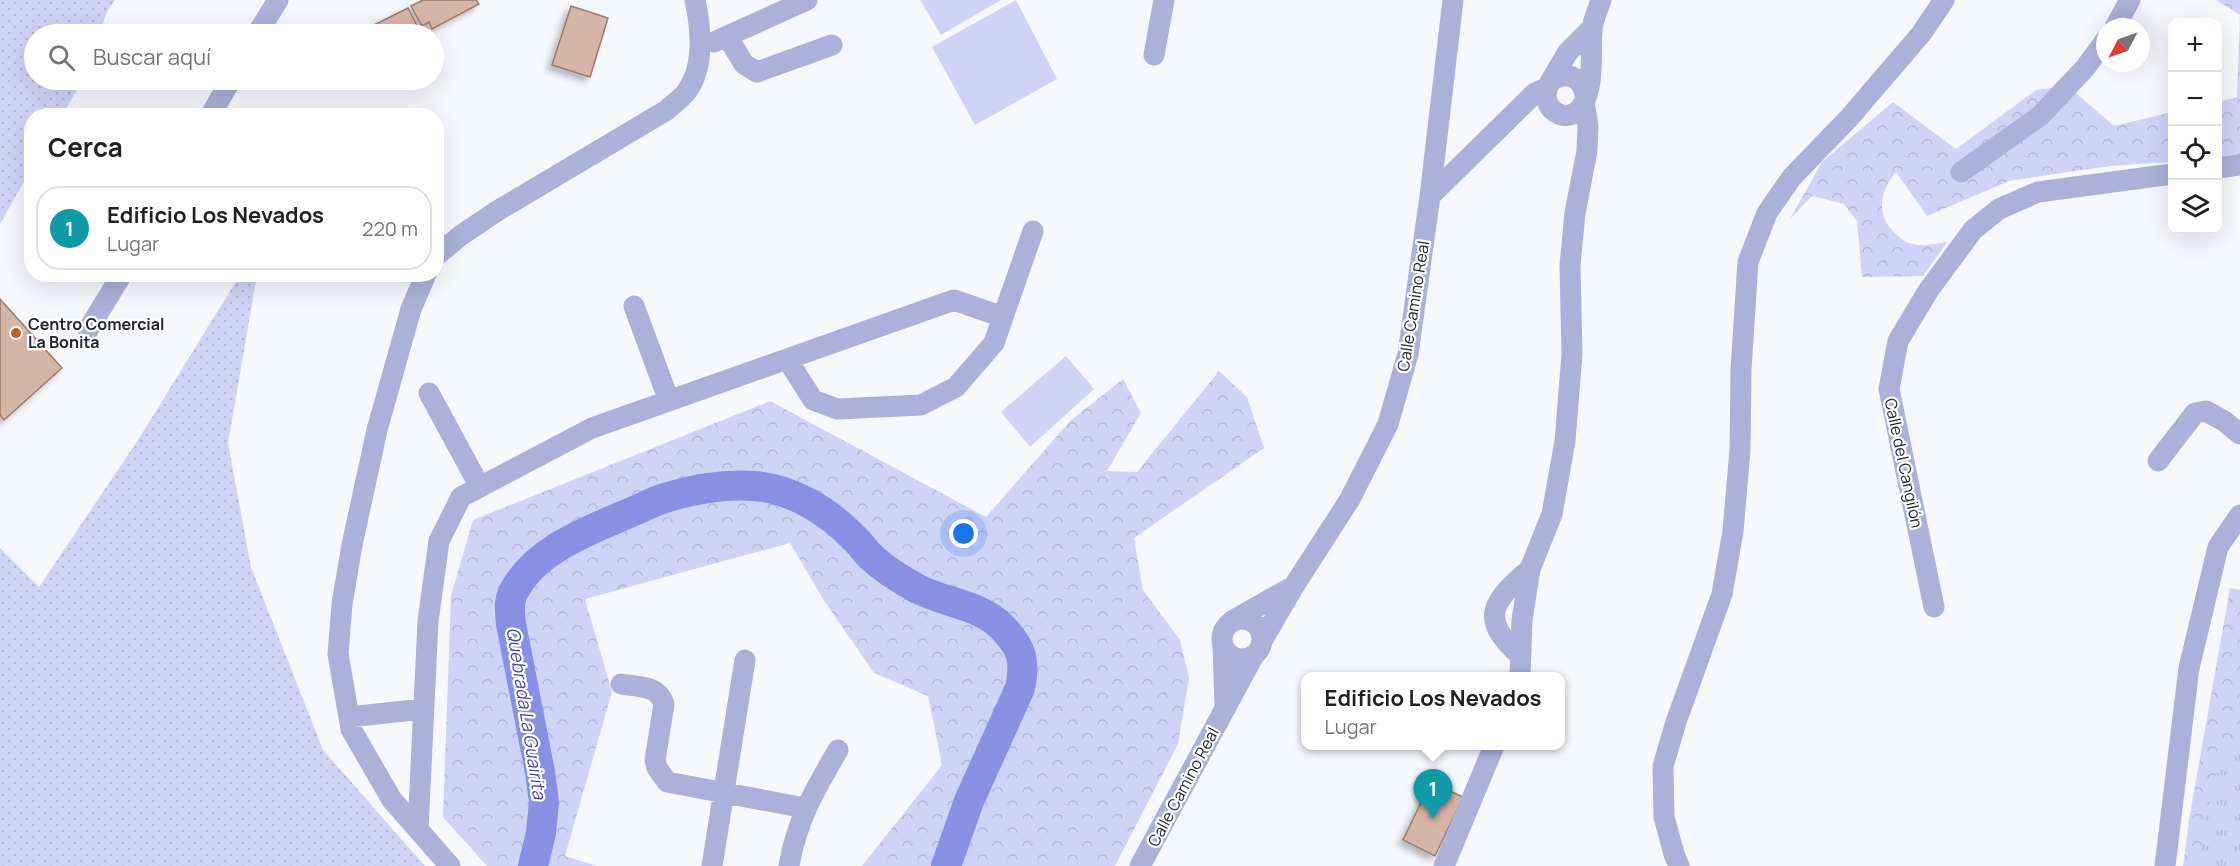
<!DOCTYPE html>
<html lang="es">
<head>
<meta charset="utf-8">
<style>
	body { margin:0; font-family:Manrope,sans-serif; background:#f6f6f6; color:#202124 }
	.controls { position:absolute; right:18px; top:18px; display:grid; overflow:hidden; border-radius:12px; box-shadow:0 6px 24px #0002 }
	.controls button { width:54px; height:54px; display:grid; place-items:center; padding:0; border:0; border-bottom:2px solid #e0e0e0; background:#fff; color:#202124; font:30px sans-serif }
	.compass { position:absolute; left:2096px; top:18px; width:54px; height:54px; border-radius:50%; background:#fff; box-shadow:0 6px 24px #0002; rotate:229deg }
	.you { position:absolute; left:964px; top:534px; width:21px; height:21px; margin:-15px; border:4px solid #fff; border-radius:50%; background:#1a73e8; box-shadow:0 0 0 9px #1a73e833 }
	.badge { display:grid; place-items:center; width:39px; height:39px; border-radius:50%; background:#c15f22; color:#fff; font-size:20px; font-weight:700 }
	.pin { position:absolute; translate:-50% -50px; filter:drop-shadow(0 2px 3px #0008) }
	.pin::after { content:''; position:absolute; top:32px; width:21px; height:18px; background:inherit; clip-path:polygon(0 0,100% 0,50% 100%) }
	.popup { position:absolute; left:1301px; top:672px; width:264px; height:78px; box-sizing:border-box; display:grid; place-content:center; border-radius:12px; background:#fff; filter:drop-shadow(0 2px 4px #0005); font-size:20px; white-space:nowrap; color:#757577 }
	.popup b { font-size:22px; color:#202124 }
	.popup::after { content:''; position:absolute; left:50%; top:100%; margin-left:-12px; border:12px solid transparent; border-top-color:#fff }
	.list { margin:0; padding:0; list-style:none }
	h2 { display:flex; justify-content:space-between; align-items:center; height:78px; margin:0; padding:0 24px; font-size:26px }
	h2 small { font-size:20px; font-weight:400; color:#757577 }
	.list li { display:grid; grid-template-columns:39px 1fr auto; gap:18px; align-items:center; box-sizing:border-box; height:84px; margin:0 12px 12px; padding:0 12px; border:2px solid #e0e0e0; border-radius:24px }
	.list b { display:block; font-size:22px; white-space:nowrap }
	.list p { margin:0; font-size:20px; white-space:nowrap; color:#757577 }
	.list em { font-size:20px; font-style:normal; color:#757577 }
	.icon { flex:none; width:33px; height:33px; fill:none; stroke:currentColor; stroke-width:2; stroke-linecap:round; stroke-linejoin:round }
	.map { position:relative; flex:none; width:2240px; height:866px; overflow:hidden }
	.search { position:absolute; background:#fff; box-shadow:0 6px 24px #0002; left:24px; top:24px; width:420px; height:66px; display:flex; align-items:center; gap:15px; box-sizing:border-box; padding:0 21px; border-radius:33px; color:#757577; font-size:22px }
	.panel { position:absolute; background:#fff; box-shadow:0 6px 24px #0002; left:24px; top:108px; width:420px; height:174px; border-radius:24px }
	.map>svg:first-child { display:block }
	.grass { fill:url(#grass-dots) }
	.forest { fill:url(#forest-crowns) }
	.park { fill:url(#park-tufts) }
	.garden { fill:#cfd4f7 }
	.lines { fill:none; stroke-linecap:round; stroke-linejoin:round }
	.river { stroke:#8890e4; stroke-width:30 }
	.building { fill:#d5b5a5; stroke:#997c6c; stroke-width:1.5; filter:url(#shadow) }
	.minor { stroke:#abb1d8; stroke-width:21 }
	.poi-dot { fill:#c15f22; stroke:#fff; stroke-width:2 }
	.labels { text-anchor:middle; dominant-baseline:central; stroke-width:4.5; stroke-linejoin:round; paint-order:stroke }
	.street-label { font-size:16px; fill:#21232e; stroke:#fff }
	.poi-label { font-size:16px; font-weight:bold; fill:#21232e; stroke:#fff; text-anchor:start }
	.water-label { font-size:18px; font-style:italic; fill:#4342a4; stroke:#fff }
</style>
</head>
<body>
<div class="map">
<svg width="2240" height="866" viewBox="0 0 2240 866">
	<defs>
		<pattern id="grass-dots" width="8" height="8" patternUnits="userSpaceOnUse" patternTransform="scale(1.5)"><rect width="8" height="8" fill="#cfd4f7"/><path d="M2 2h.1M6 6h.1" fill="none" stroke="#b1b6d4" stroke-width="1.8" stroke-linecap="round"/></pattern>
		<pattern id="forest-crowns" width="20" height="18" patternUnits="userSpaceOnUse" patternTransform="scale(1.5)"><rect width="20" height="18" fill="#cfd4f7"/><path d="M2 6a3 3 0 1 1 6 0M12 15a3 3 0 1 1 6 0" fill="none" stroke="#b1b6d4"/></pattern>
		<pattern id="park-tufts" width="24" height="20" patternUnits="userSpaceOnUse" patternTransform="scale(1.5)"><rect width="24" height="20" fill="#cfd4f7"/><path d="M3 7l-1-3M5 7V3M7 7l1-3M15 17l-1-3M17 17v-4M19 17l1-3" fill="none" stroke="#b1b6d4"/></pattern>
		<filter id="shadow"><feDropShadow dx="-4.5" dy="4.5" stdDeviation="3" flood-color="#0004"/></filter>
	</defs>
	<rect width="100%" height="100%" fill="#f7f8fe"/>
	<path class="grass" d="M 0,0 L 115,0 L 107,12 L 99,34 L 34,34 L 34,80 L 83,80 L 62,115 L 32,116 L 31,169 L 0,224 Z
		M 240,275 L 257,275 L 228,443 L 251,567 L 323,750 L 425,866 L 0,866 L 0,548 L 39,587 L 138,440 Z"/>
	<path class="forest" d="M 2216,0 L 2240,0 L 2240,158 L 2218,160 L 2218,102 L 2237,97 L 2240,15 Z
		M 2068,86 L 2114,126 L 2172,112 L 2172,162 L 2109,166 L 2009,181 L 1927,216 L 1896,172 C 1880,191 1875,215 1895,233 C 1898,236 1902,240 1906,242 C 1920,248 1934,244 1947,242 L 1923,276 L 1862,277 L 1857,221 L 1844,204 L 1812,196 L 1790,219 L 1822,162 L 1893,102 L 1956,149 L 2036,90 Z
		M 1219,371 L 1247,397 L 1264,448 L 1134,538 L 1143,590 L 1180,640 L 1189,678 L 1178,744 L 1115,866 L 862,866 L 942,765 L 928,696 L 874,673 L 823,599 L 790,543 L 585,599 L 612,692 L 565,856 L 597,866 L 487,866 L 443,817 L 451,596 L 473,520 L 770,401 L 986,517 L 1070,421 L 1123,379 L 1141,413 L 1107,471 L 1137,472 Z
		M 2230,588 L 2240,590 L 2240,786 L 2212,866 L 2183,866 L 2189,820 Z"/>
	<path class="park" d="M 2240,746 L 2240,866 L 2200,866 L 2204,830 L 2215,777 L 2230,748 Z"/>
	<path class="garden" d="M 920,0 L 1001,0 L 941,35 Z
		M 1016,0 L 1057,79 L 975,125 L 932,47 Z
		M 1066,356 L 1094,389 L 1030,447 L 1001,412 Z"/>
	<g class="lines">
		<path class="river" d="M 533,866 L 541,833 L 544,802 L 540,772 L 511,624 C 510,613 508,603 513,593 C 533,551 587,531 627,514 C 640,509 654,501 668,497 C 695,489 727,484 754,486 C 790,488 828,511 853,537 C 860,543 865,551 871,557 C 885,570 900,579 916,588 C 944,603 979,604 1002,627 C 1022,648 1026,661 1020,688 L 969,801 L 946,866"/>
	</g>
	<path class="building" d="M 423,0 L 476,0 L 479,4 L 432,29 L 429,22 L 422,26 L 411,6 Z
		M 571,6 L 608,18 L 590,77 L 552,65 Z
		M 408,8 L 417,26 L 413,34 L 356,34 Z
		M 0,299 L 62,368 L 4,420 L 0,415 Z
		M 1431,782 L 1463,797 L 1435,856 L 1403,840 Z"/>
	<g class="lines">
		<path class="minor" d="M 2115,27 L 2130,0
			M 257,34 L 278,0
			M 727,36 L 744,64 L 757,72 L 832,45
			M 714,42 L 807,0
			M 1154,55 L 1164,0
			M 1550,82 L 1568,52 L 1591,29
			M 1585,95 C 1582,76 1565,70 1550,82 C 1535,108 1568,128 1582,106 C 1595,85 1590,54 1592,31 C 1592,21 1598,10 1601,0
			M 210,116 L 231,80
			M 2218,168 L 2240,165
			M 1961,172 L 2040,116 L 2085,68 L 2105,41
			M 1430,196 L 1535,93 L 1546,88
			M 436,256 L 460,236 L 497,211 L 667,110 C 673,104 682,98 687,91 C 705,66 701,28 695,0
			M 426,274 L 411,309 L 377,430 L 352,545 L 342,604 L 338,654 L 351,729 L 392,800 L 450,866
			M 634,306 L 669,401
			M 88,330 L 122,274
			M 787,359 L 813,400 L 837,409 L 921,405 L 956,387 L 994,343 L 1033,231
			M 429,393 L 480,487
			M 2158,461 L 2195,413 L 2206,411 L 2224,421 L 2240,434
			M 1934,607 L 1889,389 L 1898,341 L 1928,291 L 1973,230 L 1999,209 L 2038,192 L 2172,174
			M1222 639a20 20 0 1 1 40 0a20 20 0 1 1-40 0Z
			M 1232,621 L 1294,586
			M 1262,641 L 1294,586 L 1350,499 L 1388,424 L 1408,354 L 1430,196 L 1453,0
			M 1223,645 L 1225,707
			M 1520,655 C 1477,618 1494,600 1530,569
			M 1520,676 L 1522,620 L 1530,569 L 1552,514 L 1565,441 L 1572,354 L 1570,265 L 1575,213 L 1587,151 L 1588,126 L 1584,102
			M 621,684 C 639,687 658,685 664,704 L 655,760 L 657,768 L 667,782 L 805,808
			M 349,717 L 423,709
			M 418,830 L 428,621 L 439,541 L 461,497 L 592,428 L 954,300 L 1003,317
			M 712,866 L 745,660
			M 789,866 C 797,819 815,790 838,750
			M 1140,866 L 1254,655
			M 1444,866 L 1494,746
			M 1679,866 L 1674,854 L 1664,817 L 1663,766 L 1676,722 L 1722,594 L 1733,531 L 1740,450 L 1741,369 L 1748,262 L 1767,213 L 1792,177 L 1849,118 L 1921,34 L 1944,0
			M 2165,866 L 2189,668 L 2218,547 L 2240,515"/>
	</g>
	<circle class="poi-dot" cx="16" cy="333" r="6"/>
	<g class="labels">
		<g class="street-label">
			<text transform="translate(1413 306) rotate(-81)">Calle Camino Real</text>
			<text transform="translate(1904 463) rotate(78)">Calle del Cangilón</text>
			<text transform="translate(1183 787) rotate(-62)">Calle Camino Real</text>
		</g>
		<g class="poi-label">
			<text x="28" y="324">Centro Comercial<tspan x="28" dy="18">La Bonita</tspan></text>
		</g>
		<g class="water-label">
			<text transform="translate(527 713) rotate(81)">Quebrada La Guairita</text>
		</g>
	</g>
</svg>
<div class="controls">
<button>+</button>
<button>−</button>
<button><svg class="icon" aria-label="locate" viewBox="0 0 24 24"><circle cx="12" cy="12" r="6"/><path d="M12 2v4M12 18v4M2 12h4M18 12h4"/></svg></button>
<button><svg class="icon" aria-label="layers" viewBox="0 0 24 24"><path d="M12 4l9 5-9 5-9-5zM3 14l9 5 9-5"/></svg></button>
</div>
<svg class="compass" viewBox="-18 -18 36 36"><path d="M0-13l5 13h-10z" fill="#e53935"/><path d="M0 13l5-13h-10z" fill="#757577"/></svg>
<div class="you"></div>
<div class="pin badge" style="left:1433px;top:819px;background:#0f9aa8">1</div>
<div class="popup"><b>Edificio Los Nevados</b>Lugar</div>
<div class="search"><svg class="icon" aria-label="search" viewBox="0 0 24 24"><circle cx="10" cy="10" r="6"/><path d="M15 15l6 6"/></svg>Buscar aquí</div>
<section class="panel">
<h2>Cerca<small></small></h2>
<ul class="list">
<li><span class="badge" style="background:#0f9aa8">1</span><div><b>Edificio Los Nevados</b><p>Lugar</p></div><em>220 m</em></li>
</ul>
</section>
</div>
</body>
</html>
